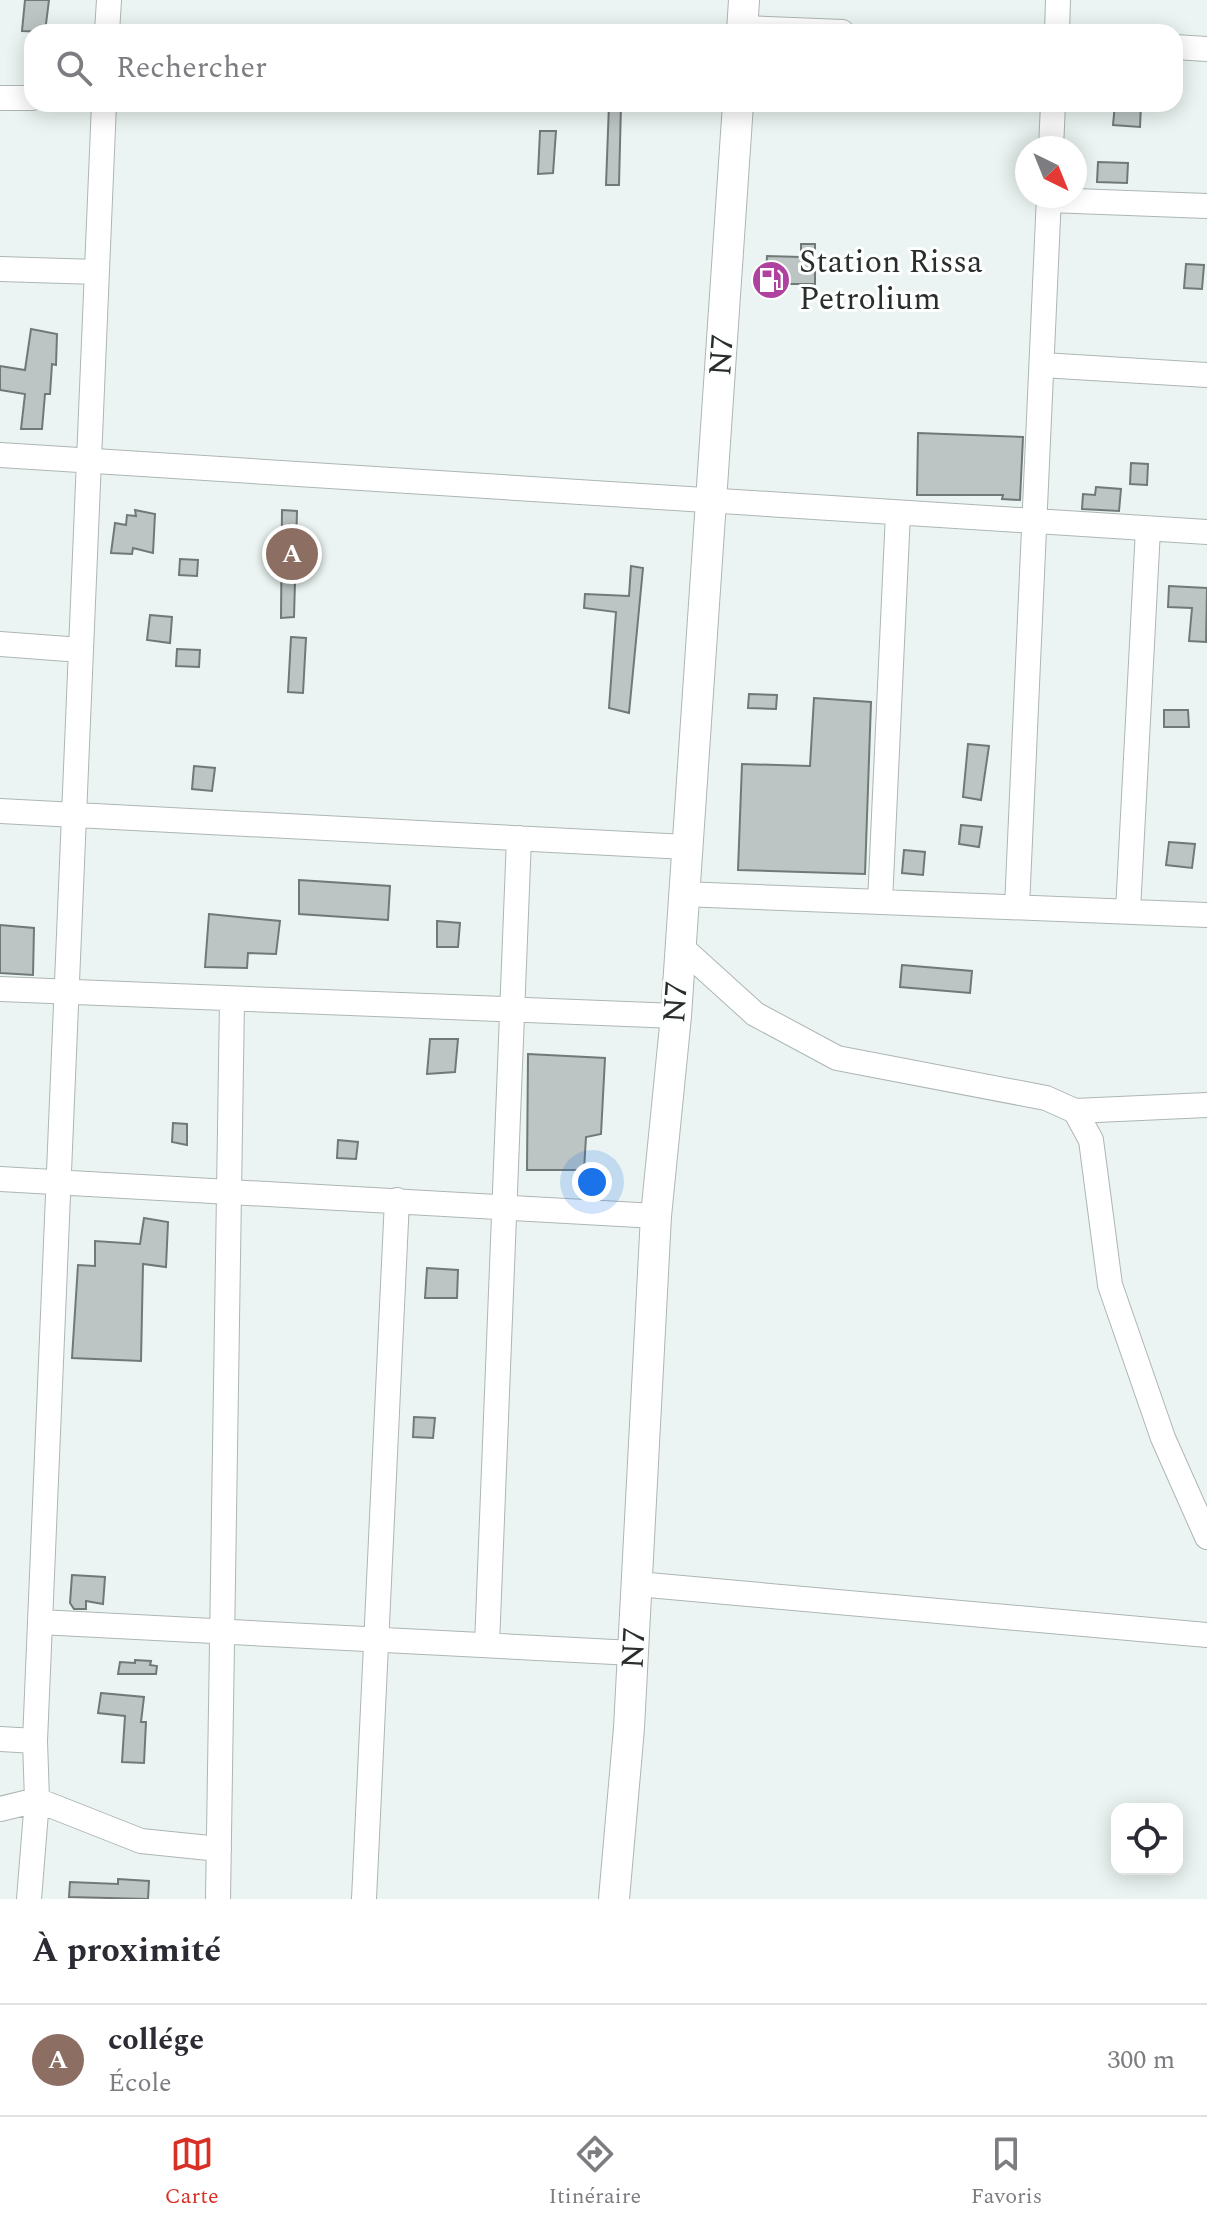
<!DOCTYPE html>
<html lang="fr">
<head>
<meta charset="utf-8">
<style>
	body { margin:0; font-family:Spectral,serif; background:#f2f2f3; color:#2b2b33 }
	.controls { position:absolute; right:24px; bottom:24px; display:grid; overflow:hidden; border-radius:16px; box-shadow:0 4px 20px #0003 }
	.controls button { width:72px; height:72px; display:grid; place-items:center; padding:0; border:0; border-bottom:2px solid #e1e1e2; background:#fff; color:#2b2b33; font:40px sans-serif }
	.compass { position:absolute; left:1015px; top:136px; width:72px; height:72px; border-radius:50%; background:#fff; box-shadow:0 4px 20px #0003; rotate:137deg }
	.you { position:absolute; left:592px; top:1182px; width:28px; height:28px; margin:-20px; border:6px solid #fff; border-radius:50%; background:#1a73e8; box-shadow:0 0 0 12px #1a73e833 }
	.badge { display:grid; place-items:center; width:52px; height:52px; border-radius:50%; background:#d93025; color:#fff; font-size:26px; font-weight:700 }
	.pin { position:absolute; translate:-50% -50%; border:4px solid #fff; box-shadow:0 2px 8px #0006 }
	.list { margin:0; padding:0; list-style:none }
	h2 { display:flex; justify-content:space-between; align-items:center; height:104px; margin:0; padding:0 32px; font-size:34px }
	h2 small { font-size:26px; font-weight:400; color:#7c7c81 }
	.list li { display:grid; grid-template-columns:52px 1fr auto; gap:24px; align-items:center; box-sizing:border-box; height:112px; padding:0 32px; border-top:2px solid #e1e1e2 }
	.list b { display:block; font-size:30px; white-space:nowrap }
	.list p { margin:0; font-size:26px; white-space:nowrap; color:#7c7c81 }
	.list em { font-size:26px; font-style:normal; color:#7c7c81 }
	.icon { flex:none; width:44px; height:44px; fill:none; stroke:currentColor; stroke-width:2; stroke-linecap:round; stroke-linejoin:round }
	.map { position:relative; flex:none; width:1207px; height:1899px; overflow:hidden }
	.search { position:absolute; background:#fff; box-shadow:0 4px 20px #0003; left:24px; right:24px; top:24px; height:88px; display:flex; align-items:center; gap:20px; box-sizing:border-box; padding:0 28px; border-radius:24px; color:#7c7c81; font-size:30px }
	.sheet { height:216px; background:#fff }
	nav { display:flex; justify-content:space-around; align-items:center; box-sizing:border-box; height:112px; border-top:2px solid #e1e1e2; background:#fff; font-size:22px; color:#7c7c81 }
	nav a { display:grid; justify-items:center; gap:4px }
	nav .on { color:#d93025 }
	.map>svg:first-child { display:block }
	.building { fill:#bdc5c4; stroke:#717977; stroke-width:2 }
	.lines { fill:none; stroke-linecap:round; stroke-linejoin:round }
	.minor-casing { stroke:#adb6b4; stroke-width:26 }
	.major-casing { stroke:#adb6b4; stroke-width:32 }
	.minor { stroke:#fff; stroke-width:24 }
	.major { stroke:#fff; stroke-width:30 }
	.labels { text-anchor:middle; dominant-baseline:central; stroke-width:6; stroke-linejoin:round; paint-order:stroke }
	.poi-label { font-size:32px; fill:#2a2d2c; stroke:#fdffff; text-anchor:start }
	.street-label { font-size:32px; fill:#2a2d2c; stroke:#fdffff }
</style>
</head>
<body>
<div class="map">
<svg width="1207" height="1899" viewBox="0 0 1207 1899">
	<rect width="100%" height="100%" fill="#ebf4f2"/>
	<path class="building" d="M 25,0 L 49,0 L 45,32 L 22,31 Z
		M 609,104 L 621,104 L 619,185 L 606,185 Z
		M 1115,104 L 1141,104 L 1140,127 L 1113,125 Z
		M 540,131 L 556,131 L 553,173 L 538,174 Z
		M 1098,162 L 1128,163 L 1127,183 L 1097,182 Z
		M 801,244 L 815,244 L 815,284 L 783,284 L 782,290 L 765,290 L 767,256 L 801,257 Z
		M 1186,264 L 1204,265 L 1202,289 L 1184,288 Z
		M 31,329 L 57,334 L 56,365 L 52,364 L 50,394 L 45,394 L 42,429 L 21,429 L 25,394 L 0,390 L 0,366 L 25,370 Z
		M 918,433 L 1023,437 L 1020,500 L 1002,499 L 1003,495 L 917,495 Z
		M 1131,463 L 1148,464 L 1147,485 L 1130,484 Z
		M 1096,487 L 1121,489 L 1119,511 L 1082,509 L 1083,494 L 1095,495 Z
		M 135,510 L 155,514 L 153,553 L 133,548 L 132,554 L 111,553 L 115,523 L 126,525 L 127,515 L 136,516 Z
		M 282,510 L 297,511 L 294,617 L 281,618 Z
		M 180,559 L 198,560 L 197,576 L 179,575 Z
		M 631,566 L 643,568 L 629,713 L 609,708 L 616,612 L 584,608 L 585,594 L 629,596 Z
		M 1169,586 L 1207,588 L 1206,642 L 1189,641 L 1192,608 L 1168,607 Z
		M 150,615 L 172,617 L 170,643 L 147,640 Z
		M 291,637 L 306,638 L 303,693 L 288,692 Z
		M 177,649 L 200,650 L 199,667 L 176,666 Z
		M 749,694 L 777,695 L 776,709 L 748,708 Z
		M 814,698 L 871,702 L 865,874 L 738,870 L 742,764 L 810,766 Z
		M 1164,710 L 1188,710 L 1189,727 L 1164,727 Z
		M 968,744 L 989,746 L 981,800 L 963,797 Z
		M 194,766 L 215,768 L 212,791 L 192,789 Z
		M 961,825 L 982,827 L 979,847 L 959,844 Z
		M 1169,842 L 1195,844 L 1192,868 L 1166,865 Z
		M 904,850 L 925,852 L 923,875 L 902,873 Z
		M 299,880 L 390,886 L 388,920 L 299,914 Z
		M 209,914 L 280,921 L 276,954 L 248,953 L 247,968 L 205,967 Z
		M 437,921 L 460,923 L 458,947 L 437,947 Z
		M 0,925 L 34,928 L 33,975 L 0,973 Z
		M 902,965 L 972,971 L 970,993 L 900,987 Z
		M 430,1039 L 458,1039 L 455,1072 L 427,1074 Z
		M 528,1054 L 605,1058 L 601,1134 L 586,1137 L 584,1170 L 527,1170 Z
		M 173,1123 L 187,1124 L 187,1145 L 172,1142 Z
		M 338,1140 L 358,1142 L 356,1159 L 337,1158 Z
		M 144,1218 L 168,1222 L 166,1267 L 143,1264 L 141,1361 L 72,1358 L 78,1265 L 95,1266 L 95,1241 L 140,1244 Z
		M 427,1268 L 458,1270 L 457,1298 L 425,1298 Z
		M 414,1417 L 435,1418 L 433,1438 L 413,1437 Z
		M 72,1575 L 105,1577 L 103,1604 L 86,1601 L 86,1609 L 74,1609 L 70,1603 Z
		M 135,1660 L 151,1661 L 150,1665 L 157,1666 L 156,1674 L 118,1674 L 120,1662 L 135,1663 Z
		M 101,1693 L 144,1697 L 141,1722 L 146,1722 L 144,1763 L 122,1762 L 125,1716 L 98,1713 Z
		M 118,1879 L 149,1881 L 148,1899 L 69,1897 L 70,1882 L 118,1884 Z"/>
	<g class="lines">
		<defs>
			<path id="minor" d="M 742,28 L 842,32
				M 107,32 L 109,0
				M 1057,32 L 1058,0
				M 1175,47 L 1207,49
				M 0,98 L 32,98
				M 1051,148 L 1053,104
				M 1049,200 L 1207,206
				M 0,269 L 97,272
				M 1042,365 L 1207,375
				M 0,455 L 1207,532
				M 0,644 L 81,650
				M 0,811 L 686,847
				M 683,894 L 1207,915
				M 880,902 L 898,513
				M 1017,907 L 1049,196
				M 1128,911 L 1148,529
				M 680,946 L 755,1014 L 837,1058 L 1046,1098 L 1075,1111 L 1091,1140 L 1110,1285 L 1163,1438 L 1207,1537
				M 0,989 L 676,1016
				M 1075,1111 L 1207,1105
				M 0,1179 L 656,1216
				M 637,1584 L 1207,1635
				M 40,1622 L 633,1653
				M 487,1645 L 519,838
				M 0,1739 L 35,1741
				M 0,1809 L 37,1800 L 141,1841 L 219,1849
				M 29,1899 L 37,1800 L 35,1741 L 104,104
				M 218,1899 L 232,1000
				M 364,1899 L 397,1200"/>
			<path id="major" d="M 742,32 L 744,0
				M 614,1899 L 629,1728 L 656,1216 L 676,1016 L 738,104"/>
		</defs>
		<use href="#minor" class="minor-casing"/>
		<use href="#major" class="major-casing"/>
		<use href="#minor" class="minor"/>
		<use href="#major" class="major"/>
	</g>
	<defs>
		<symbol id="fuel-disc" viewBox="-11 -11 22 22"><circle r="9.5" fill="#af419f" stroke="#fdffff"/><path d="M-5.5-6h7V0h2V4h1.3V-2.5L3-4.5l.8-.8L6-3V5H2.5V1h-1V6h-7ZM-4.2-4.7v3.2H.2V-4.7Z" fill="#fff"/></symbol>
	</defs>
	<g fill-rule="evenodd">
		<use href="#fuel-disc" x="749" y="258" width="44" height="44"/>
	</g>
	<g class="labels">
		<g class="poi-label">
			<text x="799" y="262">Station Rissa<tspan x="799" dy="37">Petrolium</tspan></text>
		</g>
		<g class="street-label">
			<text transform="translate(722 355) rotate(-86)">N7</text>
			<text transform="translate(676 1002) rotate(-86)">N7</text>
			<text transform="translate(634 1648) rotate(-87)">N7</text>
		</g>
	</g>
</svg>
<div class="controls">
<button><svg class="icon" aria-label="locate" viewBox="0 0 24 24"><circle cx="12" cy="12" r="6"/><path d="M12 2v4M12 18v4M2 12h4M18 12h4"/></svg></button>
</div>
<svg class="compass" viewBox="-18 -18 36 36"><path d="M0-13l5 13h-10z" fill="#e53935"/><path d="M0 13l5-13h-10z" fill="#7c7c81"/></svg>
<div class="you"></div>
<div class="pin badge" style="left:292px;top:554px;background:#8d6e63">A</div>
<div class="search"><svg class="icon" aria-label="search" viewBox="0 0 24 24"><circle cx="10" cy="10" r="6"/><path d="M15 15l6 6"/></svg>Rechercher</div>
</div>
<section class="sheet">
<h2>À proximité<small></small></h2>
<ul class="list">
<li><span class="badge" style="background:#8d6e63">A</span><div><b>collége</b><p>École</p></div><em>300 m</em></li>
</ul>
</section>
<nav>
<a class="on"><svg class="icon" aria-label="map" viewBox="0 0 24 24"><path d="M3 6l6-2 6 2 6-2v14l-6 2-6-2-6 2zM9 4v14M15 6v14"/></svg>Carte</a>
<a><svg class="icon" aria-label="directions" viewBox="0 0 24 24"><path d="M12 3l9 9-9 9-9-9zM9 14v-3h6M13 9l2 2-2 2"/></svg>Itinéraire</a>
<a><svg class="icon" aria-label="saved" viewBox="0 0 24 24"><path d="M7 4h10v16l-5-4-5 4z"/></svg>Favoris</a>
</nav>
</body>
</html>
